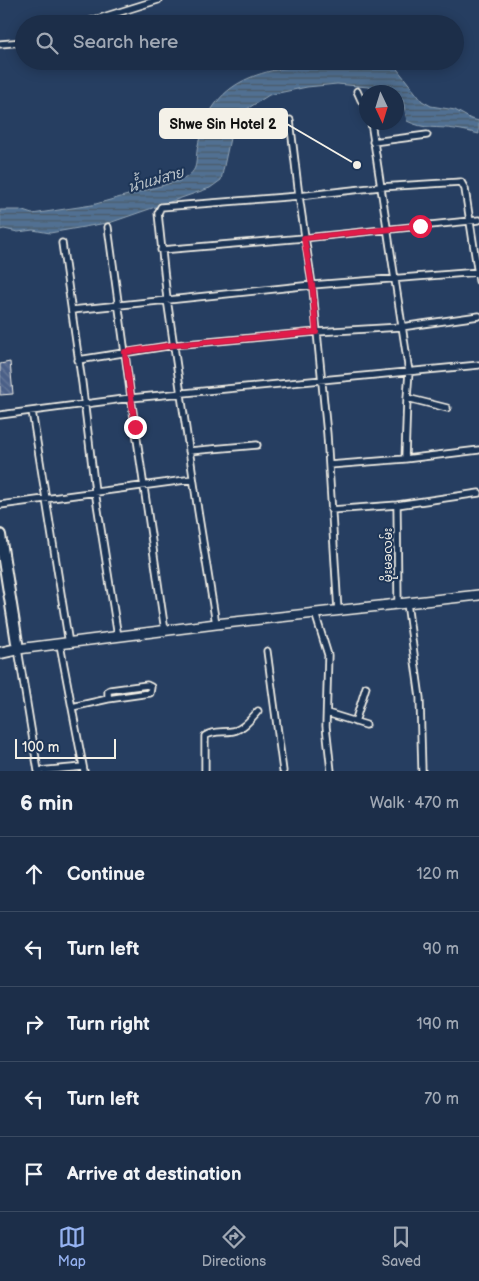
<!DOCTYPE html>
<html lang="en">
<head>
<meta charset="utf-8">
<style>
	body { margin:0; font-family:"Balsamiq Sans","Noto Sans Myanmar","Playpen Sans Thai",sans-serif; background:#293a53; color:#f1f3f6 }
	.compass { position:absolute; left:359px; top:85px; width:45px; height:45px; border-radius:50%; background:#1c2e49; box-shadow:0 2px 12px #0003; rotate:176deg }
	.scale { position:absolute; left:15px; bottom:12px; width:101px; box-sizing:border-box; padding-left:5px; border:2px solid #f4f1e8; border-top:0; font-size:14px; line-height:18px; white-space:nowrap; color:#f4f1e8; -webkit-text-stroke:4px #1d3557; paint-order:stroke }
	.stop { position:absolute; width:15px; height:15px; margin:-11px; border:4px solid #e11d48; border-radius:50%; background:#fff }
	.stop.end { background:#e11d48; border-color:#fff; box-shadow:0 1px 5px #0008 }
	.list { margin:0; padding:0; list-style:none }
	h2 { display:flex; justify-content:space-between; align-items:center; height:65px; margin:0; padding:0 20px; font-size:21px }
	h2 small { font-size:16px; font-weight:400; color:#a0a8b4 }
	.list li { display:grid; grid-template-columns:32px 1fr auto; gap:15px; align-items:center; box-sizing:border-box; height:75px; padding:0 20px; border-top:1px solid #3a4a61 }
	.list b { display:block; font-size:19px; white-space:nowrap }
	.list em { font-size:16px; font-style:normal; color:#a0a8b4 }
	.icon { flex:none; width:28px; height:28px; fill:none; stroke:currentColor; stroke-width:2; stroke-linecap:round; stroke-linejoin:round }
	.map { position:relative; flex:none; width:479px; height:771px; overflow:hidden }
	.search { position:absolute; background:#1c2e49; box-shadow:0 2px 12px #0003; left:15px; right:15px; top:15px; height:55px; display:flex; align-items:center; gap:12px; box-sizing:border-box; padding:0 18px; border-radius:28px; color:#a0a8b4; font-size:19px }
	.sheet { height:440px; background:#1c2e49 }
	nav { display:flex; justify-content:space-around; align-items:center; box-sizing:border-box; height:70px; border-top:1px solid #3a4a61; background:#1c2e49; font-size:14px; color:#a0a8b4 }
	nav a { display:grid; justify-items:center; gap:2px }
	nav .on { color:#95b2f1 }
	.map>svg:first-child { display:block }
	.water { fill:url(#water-rules); stroke:#92a4b4 }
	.building { fill:url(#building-back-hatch); stroke:#f4f1e8 }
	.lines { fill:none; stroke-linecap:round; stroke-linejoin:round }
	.street-casing { stroke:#f4f1e8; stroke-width:9 }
	.primary-casing { stroke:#f4f1e8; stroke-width:12 }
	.highway-casing { stroke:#f4f1e8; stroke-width:14 }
	.street { stroke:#1d3557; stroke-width:5.5 }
	.primary { stroke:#1d3557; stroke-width:9 }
	.highway { stroke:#1d3557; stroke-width:10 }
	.route { stroke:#e11d48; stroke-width:6 }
	.labels { text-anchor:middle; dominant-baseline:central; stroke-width:4; stroke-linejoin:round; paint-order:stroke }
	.street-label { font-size:12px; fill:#f4f1e8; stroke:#1d3557 }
	.water-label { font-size:14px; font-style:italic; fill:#bbc4ca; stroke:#1d3557 }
	.leader { fill:none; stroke:#f4f1e8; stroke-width:2 }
	.callout-dot { fill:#f4f1e8; stroke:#1d3557; stroke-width:2 }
	.callout { fill:#f4f1e8; stroke:#f4f1e8; stroke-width:2 }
	.callout-label { font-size:14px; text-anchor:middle; font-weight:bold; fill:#111 }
</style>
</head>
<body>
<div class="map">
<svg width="479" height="771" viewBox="0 0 479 771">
	<defs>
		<pattern id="water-rules" width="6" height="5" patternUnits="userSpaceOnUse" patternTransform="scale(1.25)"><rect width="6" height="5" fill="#517092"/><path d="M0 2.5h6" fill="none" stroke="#4d5a68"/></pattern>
		<pattern id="building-back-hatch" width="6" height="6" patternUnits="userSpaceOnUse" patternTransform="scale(1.25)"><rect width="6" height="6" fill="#4c6188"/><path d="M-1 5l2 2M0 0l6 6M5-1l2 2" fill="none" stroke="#667899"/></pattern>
	</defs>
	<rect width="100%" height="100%" fill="#263e61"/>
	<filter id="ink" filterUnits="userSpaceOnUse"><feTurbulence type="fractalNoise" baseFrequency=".02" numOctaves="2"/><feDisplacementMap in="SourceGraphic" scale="10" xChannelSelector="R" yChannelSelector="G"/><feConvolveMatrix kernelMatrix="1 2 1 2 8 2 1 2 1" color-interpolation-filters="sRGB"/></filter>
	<g filter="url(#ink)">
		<path class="water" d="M 332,61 L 391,61 L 422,101 L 431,106 L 455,110 L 471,119 L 479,121 L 479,134 C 471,132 463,130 455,129 C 436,126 425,130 407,121 L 403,100 L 397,97 L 396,92 L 384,92 L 368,87 L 337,84 L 307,87 L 269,95 L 247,109 L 232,129 L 221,180 L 210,188 L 112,222 L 50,233 L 33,230 L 18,232 L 4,229 L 0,230 L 0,210 L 20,210 L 32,214 L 92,205 L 182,180 C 201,169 194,163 198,145 C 214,71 270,70 332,61 Z"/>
		<path class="building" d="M 10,362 L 13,394 L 0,395 L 0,364 Z"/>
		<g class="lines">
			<defs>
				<path id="street" d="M 81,24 L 158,0
					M 0,44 L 24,42
					M 357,91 L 361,100 L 366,107
					M 290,120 L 299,196 L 380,187 L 461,182 L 465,189 L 479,281
					M 371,122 L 409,372 L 407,398 L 447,408
					M 373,142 L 427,135
					M 108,227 L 131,398 L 165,631
					M 62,243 L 82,383 L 95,491 L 118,637
					M 161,250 L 304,238 L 479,220
					M 72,310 L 312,285 L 479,272
					M 78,360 L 174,345 L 316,332 L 401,327 L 479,316
					M 32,411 L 69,644
					M 0,415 L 131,398 L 479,365
					M 189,451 L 257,445
					M 405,459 L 407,398
					M 329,465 L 405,459 L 479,450
					M 0,505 L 193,479
					M 397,505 L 398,604
					M 331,510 L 397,505 L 479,493
					M 407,603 L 420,698 L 422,771
					M 315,613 L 328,655 L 326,726 L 331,771
					M 216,624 L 198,511 L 167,299 L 158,213 L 161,207 L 299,196 L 313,291 L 327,434 L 338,611
					M 60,645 L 84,771
					M 18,649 L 38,771 L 83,767
					M 267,651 L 283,771
					M 72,707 L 108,699 L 150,693 L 151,687 L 147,685 L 110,690 L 108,691 L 108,699
					M 327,713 L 366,725
					M 355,722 L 366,687
					M 205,771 L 205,736 C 214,730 223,733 233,731 C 243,729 251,719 258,711"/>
				<path id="primary" d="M 18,649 L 216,624 L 479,595"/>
				<path id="highway" d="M 0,535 L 18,649 L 0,653"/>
			</defs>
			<use href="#street" class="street-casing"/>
			<use href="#primary" class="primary-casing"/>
			<use href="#highway" class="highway-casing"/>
			<use href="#street" class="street"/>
			<use href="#primary" class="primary"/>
			<use href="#highway" class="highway"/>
		</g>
	</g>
	<g class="lines" filter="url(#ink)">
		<path class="route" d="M 135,427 L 125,352 L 174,345 L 316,332 L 313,291 L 304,238 L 420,226"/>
	</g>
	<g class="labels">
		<g class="street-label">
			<text transform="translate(388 555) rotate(-90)">မိုးမခလမ်း</text>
		</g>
		<g class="water-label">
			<text transform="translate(156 180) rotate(-16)">น้ำแม่สาย</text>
		</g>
	</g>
	<path class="leader" d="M357 165L287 124"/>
	<circle class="callout-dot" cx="357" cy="165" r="5"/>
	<rect class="callout" x="160" y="109" width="127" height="29" rx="5"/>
	<g class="callout-label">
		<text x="223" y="129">Shwe Sin Hotel 2</text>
	</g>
</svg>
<svg class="compass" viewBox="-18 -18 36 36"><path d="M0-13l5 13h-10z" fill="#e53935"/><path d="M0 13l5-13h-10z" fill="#a0a8b4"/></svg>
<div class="scale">100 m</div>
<div class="stop" style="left:420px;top:226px"></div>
<div class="stop end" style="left:135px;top:427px"></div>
<div class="search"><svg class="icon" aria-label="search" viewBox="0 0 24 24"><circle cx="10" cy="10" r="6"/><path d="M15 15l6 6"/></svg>Search here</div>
</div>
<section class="sheet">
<h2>6 min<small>Walk · 470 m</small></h2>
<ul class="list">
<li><svg class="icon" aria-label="ahead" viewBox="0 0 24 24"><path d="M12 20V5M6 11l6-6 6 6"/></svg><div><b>Continue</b></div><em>120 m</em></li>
<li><svg class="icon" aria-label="left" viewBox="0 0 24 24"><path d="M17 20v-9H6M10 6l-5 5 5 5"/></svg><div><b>Turn left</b></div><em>90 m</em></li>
<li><svg class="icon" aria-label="right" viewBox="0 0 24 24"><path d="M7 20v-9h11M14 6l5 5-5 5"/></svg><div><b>Turn right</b></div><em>190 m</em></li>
<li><svg class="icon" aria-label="left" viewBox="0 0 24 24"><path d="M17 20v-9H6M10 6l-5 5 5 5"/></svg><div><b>Turn left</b></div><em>70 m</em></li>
<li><svg class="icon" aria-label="arrive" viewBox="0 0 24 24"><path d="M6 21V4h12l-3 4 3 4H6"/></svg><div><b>Arrive at destination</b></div></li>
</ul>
</section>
<nav>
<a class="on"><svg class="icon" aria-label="map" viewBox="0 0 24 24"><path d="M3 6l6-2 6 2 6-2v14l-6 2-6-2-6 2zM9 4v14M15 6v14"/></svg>Map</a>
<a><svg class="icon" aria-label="directions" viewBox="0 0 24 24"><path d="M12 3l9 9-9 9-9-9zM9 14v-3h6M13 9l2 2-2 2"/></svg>Directions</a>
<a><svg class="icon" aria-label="saved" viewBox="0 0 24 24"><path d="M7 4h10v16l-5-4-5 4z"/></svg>Saved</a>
</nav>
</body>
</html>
